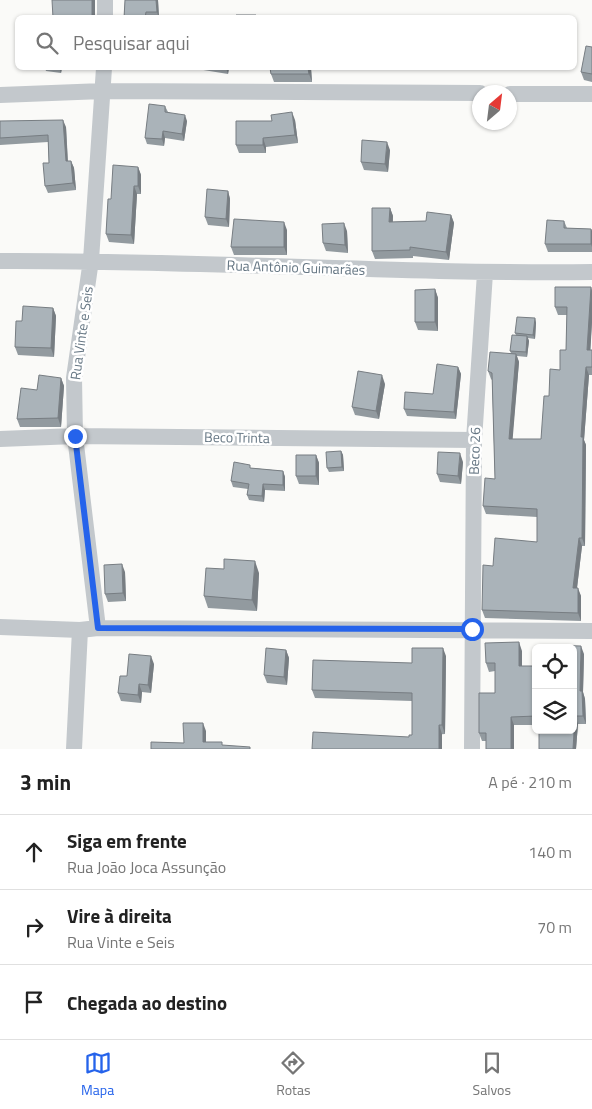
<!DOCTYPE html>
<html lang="pt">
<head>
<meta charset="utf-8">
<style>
	body { margin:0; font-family:"Titillium Web",sans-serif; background:#f2f2f2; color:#222 }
	.controls { position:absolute; right:15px; bottom:15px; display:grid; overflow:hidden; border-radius:8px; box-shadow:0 1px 4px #0004 }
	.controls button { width:45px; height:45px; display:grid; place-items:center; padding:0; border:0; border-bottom:1px solid #e0e0e0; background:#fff; color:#222; font:25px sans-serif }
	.compass { position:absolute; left:472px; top:85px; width:45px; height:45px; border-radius:50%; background:#fff; box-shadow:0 1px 4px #0004; rotate:28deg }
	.stop { position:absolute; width:15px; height:15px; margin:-11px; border:4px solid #2563eb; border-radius:50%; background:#fff }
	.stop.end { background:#2563eb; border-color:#fff; box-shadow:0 1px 5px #0008 }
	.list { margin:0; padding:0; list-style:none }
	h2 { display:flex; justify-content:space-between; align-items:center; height:65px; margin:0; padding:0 20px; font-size:21px }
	h2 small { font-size:16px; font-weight:400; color:#767676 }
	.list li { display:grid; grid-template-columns:32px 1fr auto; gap:15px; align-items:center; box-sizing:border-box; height:75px; padding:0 20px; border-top:1px solid #e0e0e0 }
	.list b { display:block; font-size:19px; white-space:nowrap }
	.list p { margin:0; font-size:16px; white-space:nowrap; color:#767676 }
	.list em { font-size:16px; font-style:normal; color:#767676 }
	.icon { flex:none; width:28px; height:28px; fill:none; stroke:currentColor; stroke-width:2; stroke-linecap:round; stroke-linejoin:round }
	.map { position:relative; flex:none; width:592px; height:749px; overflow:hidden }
	.search { position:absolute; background:#fff; box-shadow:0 1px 4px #0004; left:15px; right:15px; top:15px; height:55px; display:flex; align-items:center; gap:12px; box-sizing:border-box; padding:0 18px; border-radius:8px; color:#767676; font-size:19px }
	.sheet { height:290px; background:#fff }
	nav { display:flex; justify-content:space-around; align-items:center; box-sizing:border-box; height:70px; border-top:1px solid #e0e0e0; background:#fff; font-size:14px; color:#767676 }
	nav a { display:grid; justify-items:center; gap:2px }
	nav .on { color:#2563eb }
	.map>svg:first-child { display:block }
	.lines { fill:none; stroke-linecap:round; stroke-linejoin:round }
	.street { stroke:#c3c8cc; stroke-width:16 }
	.wall { fill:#929a9f }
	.shaded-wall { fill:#777d82 }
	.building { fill:#aab3b9; stroke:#777d82 }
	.route { stroke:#2563eb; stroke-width:6 }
	.labels { text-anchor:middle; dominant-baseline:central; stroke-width:5; stroke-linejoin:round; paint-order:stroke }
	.street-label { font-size:14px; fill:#657683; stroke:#fff }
</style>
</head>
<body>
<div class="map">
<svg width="592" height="749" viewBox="0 0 592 749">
	<rect width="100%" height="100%" fill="#fafaf8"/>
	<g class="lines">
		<path class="street" d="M 105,18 L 105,0
			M 510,94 L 592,94
			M 0,95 L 103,91 L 480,93
			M 0,261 C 197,260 395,274 592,272
			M 0,439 L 75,436 L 474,440
			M 0,627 L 80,630 L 98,628 L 592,631
			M 98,628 L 75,436 L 74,378 L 91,260 L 104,68
			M 74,749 L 80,630
			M 472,749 L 474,440 L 485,273"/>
	</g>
	<path class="wall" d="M 125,0 L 158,0 L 159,18 L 124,18 Z
		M 592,47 L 592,82 L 584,80 L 581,72 Z
		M 45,68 L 94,68 L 94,69 L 62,68 L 61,73 L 46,71 Z
		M 191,68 L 229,68 L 228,74 Z
		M 270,68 L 311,68 L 312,82 L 274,82 L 271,74 Z
		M 165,106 L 168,112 L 187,121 L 184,141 L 165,138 L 164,146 L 147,144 L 145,138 Z
		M 295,120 L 298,143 L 266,147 L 266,153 L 239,153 L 236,145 L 272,121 Z
		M 0,121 L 66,127 L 68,161 L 71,161 L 74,168 L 76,190 L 48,193 L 45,186 L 49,163 L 48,142 L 0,145 Z
		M 390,150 L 388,172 L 364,170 L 361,162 Z
		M 138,167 L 141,175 L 141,194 L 137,194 L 134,244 L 109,242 L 106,234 L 111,199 Z
		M 228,191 L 230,199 L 229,227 L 208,225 L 205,217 Z
		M 390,208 L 393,216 L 393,222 L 426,221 L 451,215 L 454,223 L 449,260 L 413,256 L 413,258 L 375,259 L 372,251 Z
		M 564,221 L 567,228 L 591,229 L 592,231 L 592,252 L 548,252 L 545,244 Z
		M 287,230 L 287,255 L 234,255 L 231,247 Z
		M 347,231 L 348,253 L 326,251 L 323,243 Z
		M 591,287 L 592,291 L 592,322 L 590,350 L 592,350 L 592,375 L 589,375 L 584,440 L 586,445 L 585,546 L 582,546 L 577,588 L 581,596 L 581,621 L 485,618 L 482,610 L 493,566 L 537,542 L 537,517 L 486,514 L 483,506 L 495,479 L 492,380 L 491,379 L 488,371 L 511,353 L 510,351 L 516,335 L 515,333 L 535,318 L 536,323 L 535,339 L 528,338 L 529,341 L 527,357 L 517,356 L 519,362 L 512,439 L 541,439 L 549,396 L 560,370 L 566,350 L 567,315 L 558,315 L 555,307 Z
		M 435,289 L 438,298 L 438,331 L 418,330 L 415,322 Z
		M 53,308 L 56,316 L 54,357 L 18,355 L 15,347 L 22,321 Z
		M 458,367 L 461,374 L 456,419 L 407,416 L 404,409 L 433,394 Z
		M 61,378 L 64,386 L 61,427 L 20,427 L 17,419 L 37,390 Z
		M 385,384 L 379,419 L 355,415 L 352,407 Z
		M 341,451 L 343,455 L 344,471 L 329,472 L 327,468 Z
		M 316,455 L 319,463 L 319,485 L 299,484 L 296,476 Z
		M 463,462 L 461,484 L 440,482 L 437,474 Z
		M 252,468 L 283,471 L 285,477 L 285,491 L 265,490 L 264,502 L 249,500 L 247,495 L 248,489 L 233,487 L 231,481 Z
		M 125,572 L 126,601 L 108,602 L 105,594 Z
		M 259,573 L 257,611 L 208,608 L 204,596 Z
		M 286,650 L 289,658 L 287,685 L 267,683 L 264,675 Z
		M 522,651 L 522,666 L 536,666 L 536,725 L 514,725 L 486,741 L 482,741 L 479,733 L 495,693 L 495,671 L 489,672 L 486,663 Z
		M 584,654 L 583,692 L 585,699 L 586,724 L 578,724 L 576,749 L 539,749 Z
		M 446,656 L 445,734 L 409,737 L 412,735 L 412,701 L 315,698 L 312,690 L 412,663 Z
		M 154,664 L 151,693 L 142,692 L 141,703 L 121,701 L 118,693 L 127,676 Z"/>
	<path class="shaded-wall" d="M 92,0 L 95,0 L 95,18 L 92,18 Z
		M 156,0 L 158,0 L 159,18 L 157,12 Z
		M 59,68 L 62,68 L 61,73 Z
		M 226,68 L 229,68 L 228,74 Z
		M 308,68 L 311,68 L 312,82 L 309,74 Z
		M 292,112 L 295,120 L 298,143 L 295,135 Z
		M 185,115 L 187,121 L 184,141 L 182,134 Z
		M 63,120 L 66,127 L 68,168 L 66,161 Z
		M 163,131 L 165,138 L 164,146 L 162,139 Z
		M 263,138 L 266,147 L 266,153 L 263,145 Z
		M 387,142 L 390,150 L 388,172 L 385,164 Z
		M 71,161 L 74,168 L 76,190 L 73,183 Z
		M 138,167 L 141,175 L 141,194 L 138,186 Z
		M 134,186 L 137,194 L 134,244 L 131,235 Z
		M 228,191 L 230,199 L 229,227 L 226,219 Z
		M 390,208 L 393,216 L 392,230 L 389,222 Z
		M 451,215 L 454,223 L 449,260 L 446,252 Z
		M 284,222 L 287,230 L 287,255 L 284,247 Z
		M 344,223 L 347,231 L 348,253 L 345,245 Z
		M 591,229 L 592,231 L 592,247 L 591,244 Z
		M 591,287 L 592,291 L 592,322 L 590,358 L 587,350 Z
		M 435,289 L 438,298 L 438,331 L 435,322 Z
		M 53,308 L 56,316 L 54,357 L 51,348 Z
		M 535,318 L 536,323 L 535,339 L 533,335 Z
		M 527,336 L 529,341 L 527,357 L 526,352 Z
		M 516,354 L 519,362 L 512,447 L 509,439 Z
		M 458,367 L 461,374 L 456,419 L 454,412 Z
		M 586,367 L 589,375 L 584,440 L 586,445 L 585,546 L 582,538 L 581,437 Z
		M 382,375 L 385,384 L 379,419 L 376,411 Z
		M 61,378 L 64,386 L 61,427 L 58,418 Z
		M 341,451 L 343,455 L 344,471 L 342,467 Z
		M 460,453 L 463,462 L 461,484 L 458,476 Z
		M 316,455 L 319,463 L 319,485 L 316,476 Z
		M 283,471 L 285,477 L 285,491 L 283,485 Z
		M 263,484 L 265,490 L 264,502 L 262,496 Z
		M 579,538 L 582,546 L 576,596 L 573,588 Z
		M 255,561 L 259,573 L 257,611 L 252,600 Z
		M 122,564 L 125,572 L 126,601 L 123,593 Z
		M 578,588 L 581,596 L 581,621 L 578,613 Z
		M 519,642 L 522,651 L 522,674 L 519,666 Z
		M 581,646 L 584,654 L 583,692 L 585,699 L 586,724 L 583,716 L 580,691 Z
		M 443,648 L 446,656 L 445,734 L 442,725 Z
		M 286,650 L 289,658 L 287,685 L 284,677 Z
		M 151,656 L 154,664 L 151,693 L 148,685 Z
		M 139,684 L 142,692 L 141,703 L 138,695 Z
		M 575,716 L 578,724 L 576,749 L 573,749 Z
		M 511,717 L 514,725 L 514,749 L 511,749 Z
		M 203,723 L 206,731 L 206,749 L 203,742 Z
		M 439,725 L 442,734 L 442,749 L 439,749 Z"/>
	<path class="building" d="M 52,0 L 92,0 L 92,18 L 53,18 Z
		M 125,0 L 156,0 L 157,12 L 146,12 L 145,18 L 124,18 Z
		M 236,15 L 256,15 L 256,18 L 236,18 Z
		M 586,46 L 592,47 L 592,74 L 581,72 Z
		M 270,68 L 308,68 L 309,74 L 271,74 Z
		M 149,104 L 165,106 L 165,112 L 185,115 L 182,134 L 163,131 L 162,139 L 145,138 Z
		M 292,112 L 295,135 L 263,138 L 263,145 L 236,145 L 236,121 L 272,121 L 271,115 Z
		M 63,120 L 66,161 L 71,161 L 73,183 L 45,186 L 43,163 L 49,163 L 48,135 L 0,138 L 0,121 Z
		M 362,140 L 387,142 L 385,164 L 361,162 Z
		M 113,165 L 138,167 L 138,186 L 134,186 L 131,235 L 106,234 L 108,199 L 111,199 Z
		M 207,189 L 228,191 L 226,219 L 205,217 Z
		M 372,208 L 390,208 L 389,222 L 426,221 L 427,212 L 451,215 L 446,252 L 410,247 L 410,250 L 372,251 Z
		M 234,219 L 284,222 L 284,247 L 231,247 Z
		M 547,220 L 564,221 L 564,228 L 591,229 L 591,244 L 545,244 Z
		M 344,223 L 345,245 L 323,243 L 322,224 Z
		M 555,287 L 591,287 L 587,350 L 592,350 L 592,367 L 586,367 L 584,390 L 581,437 L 583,437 L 582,538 L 579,538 L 573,588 L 578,588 L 578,613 L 482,610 L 483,565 L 493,566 L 495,538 L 537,542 L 537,509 L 483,506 L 485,478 L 495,479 L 492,373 L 488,371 L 490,352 L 516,354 L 509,439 L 541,439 L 544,396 L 549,396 L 550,369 L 560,370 L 560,350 L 566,350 L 567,307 L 555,307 Z
		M 435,289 L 435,322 L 415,322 L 415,290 Z
		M 23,306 L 53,308 L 51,348 L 15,347 L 16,321 L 22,321 Z
		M 517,317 L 535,318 L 533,335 L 515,333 Z
		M 512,335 L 527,336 L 526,352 L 510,351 Z
		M 437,364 L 458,367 L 454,412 L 404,409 L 405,392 L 433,394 Z
		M 358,371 L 382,375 L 376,411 L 352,407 Z
		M 39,375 L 61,378 L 58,418 L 17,419 L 21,388 L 37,390 Z
		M 341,451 L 342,467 L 327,468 L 326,452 Z
		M 438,452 L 460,453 L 458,476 L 437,474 Z
		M 296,455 L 316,455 L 316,476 L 296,476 Z
		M 234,462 L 250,465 L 250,468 L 283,471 L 283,485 L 263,484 L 262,496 L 247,495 L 249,484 L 231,481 Z
		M 224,559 L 255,561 L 252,600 L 204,596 L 206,568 L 224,569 Z
		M 122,564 L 123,593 L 105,594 L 104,565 Z
		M 519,642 L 519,666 L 536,666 L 536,716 L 511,717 L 511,749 L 486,749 L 486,733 L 479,733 L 479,693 L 495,693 L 495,663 L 486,663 L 485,643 Z
		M 546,645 L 581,646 L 580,691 L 582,691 L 583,716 L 575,716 L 573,749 L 539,749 L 539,730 L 573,730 L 573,648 L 546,648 Z
		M 266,648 L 286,650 L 284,677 L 264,675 Z
		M 412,648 L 443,648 L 442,725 L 439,725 L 439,749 L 312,749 L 313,732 L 409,737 L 409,735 L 412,735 L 412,693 L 312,690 L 313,660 L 412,663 Z
		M 129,654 L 151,656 L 148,685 L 139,684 L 138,695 L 118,693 L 120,676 L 127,676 Z
		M 183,723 L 203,723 L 203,742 L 222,742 L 222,745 L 250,747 L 250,749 L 151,749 L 151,742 L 184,743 Z"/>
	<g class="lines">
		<path class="route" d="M 75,436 L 98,628 L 472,629"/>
	</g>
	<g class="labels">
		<g class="street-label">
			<text transform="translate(296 267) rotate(2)">Rua Antônio Guimarães</text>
			<text transform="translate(81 333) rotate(-82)">Rua Vinte e Seis</text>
			<text transform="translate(237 437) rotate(1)">Beco Trinta</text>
			<text transform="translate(474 451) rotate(-88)">Beco 26</text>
		</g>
	</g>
</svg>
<div class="controls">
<button><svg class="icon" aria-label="locate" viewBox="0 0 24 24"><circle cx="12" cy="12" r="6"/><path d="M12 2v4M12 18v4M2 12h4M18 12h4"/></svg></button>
<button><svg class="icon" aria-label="layers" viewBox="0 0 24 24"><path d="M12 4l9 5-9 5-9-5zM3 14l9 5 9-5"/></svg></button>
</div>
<svg class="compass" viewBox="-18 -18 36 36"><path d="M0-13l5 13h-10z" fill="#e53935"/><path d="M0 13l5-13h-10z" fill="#767676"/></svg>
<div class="stop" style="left:472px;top:629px"></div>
<div class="stop end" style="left:75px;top:436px"></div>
<div class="search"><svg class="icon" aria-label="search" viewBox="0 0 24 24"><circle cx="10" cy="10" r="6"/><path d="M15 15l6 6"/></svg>Pesquisar aqui</div>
</div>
<section class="sheet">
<h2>3 min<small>A pé · 210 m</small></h2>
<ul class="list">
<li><svg class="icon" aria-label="ahead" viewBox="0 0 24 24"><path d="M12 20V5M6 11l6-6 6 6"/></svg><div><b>Siga em frente</b><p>Rua João Joca Assunção</p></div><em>140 m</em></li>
<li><svg class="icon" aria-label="right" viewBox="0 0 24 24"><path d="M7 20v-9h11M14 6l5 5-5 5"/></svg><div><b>Vire à direita</b><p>Rua Vinte e Seis</p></div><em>70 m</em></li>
<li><svg class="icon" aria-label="arrive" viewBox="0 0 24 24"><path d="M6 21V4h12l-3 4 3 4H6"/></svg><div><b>Chegada ao destino</b></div></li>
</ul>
</section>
<nav>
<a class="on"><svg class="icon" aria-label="map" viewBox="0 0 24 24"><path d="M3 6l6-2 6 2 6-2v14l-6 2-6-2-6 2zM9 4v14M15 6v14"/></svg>Mapa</a>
<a><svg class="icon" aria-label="directions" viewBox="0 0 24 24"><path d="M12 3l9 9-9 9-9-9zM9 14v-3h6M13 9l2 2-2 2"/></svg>Rotas</a>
<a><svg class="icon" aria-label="saved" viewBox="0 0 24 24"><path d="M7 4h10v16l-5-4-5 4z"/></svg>Salvos</a>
</nav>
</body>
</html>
